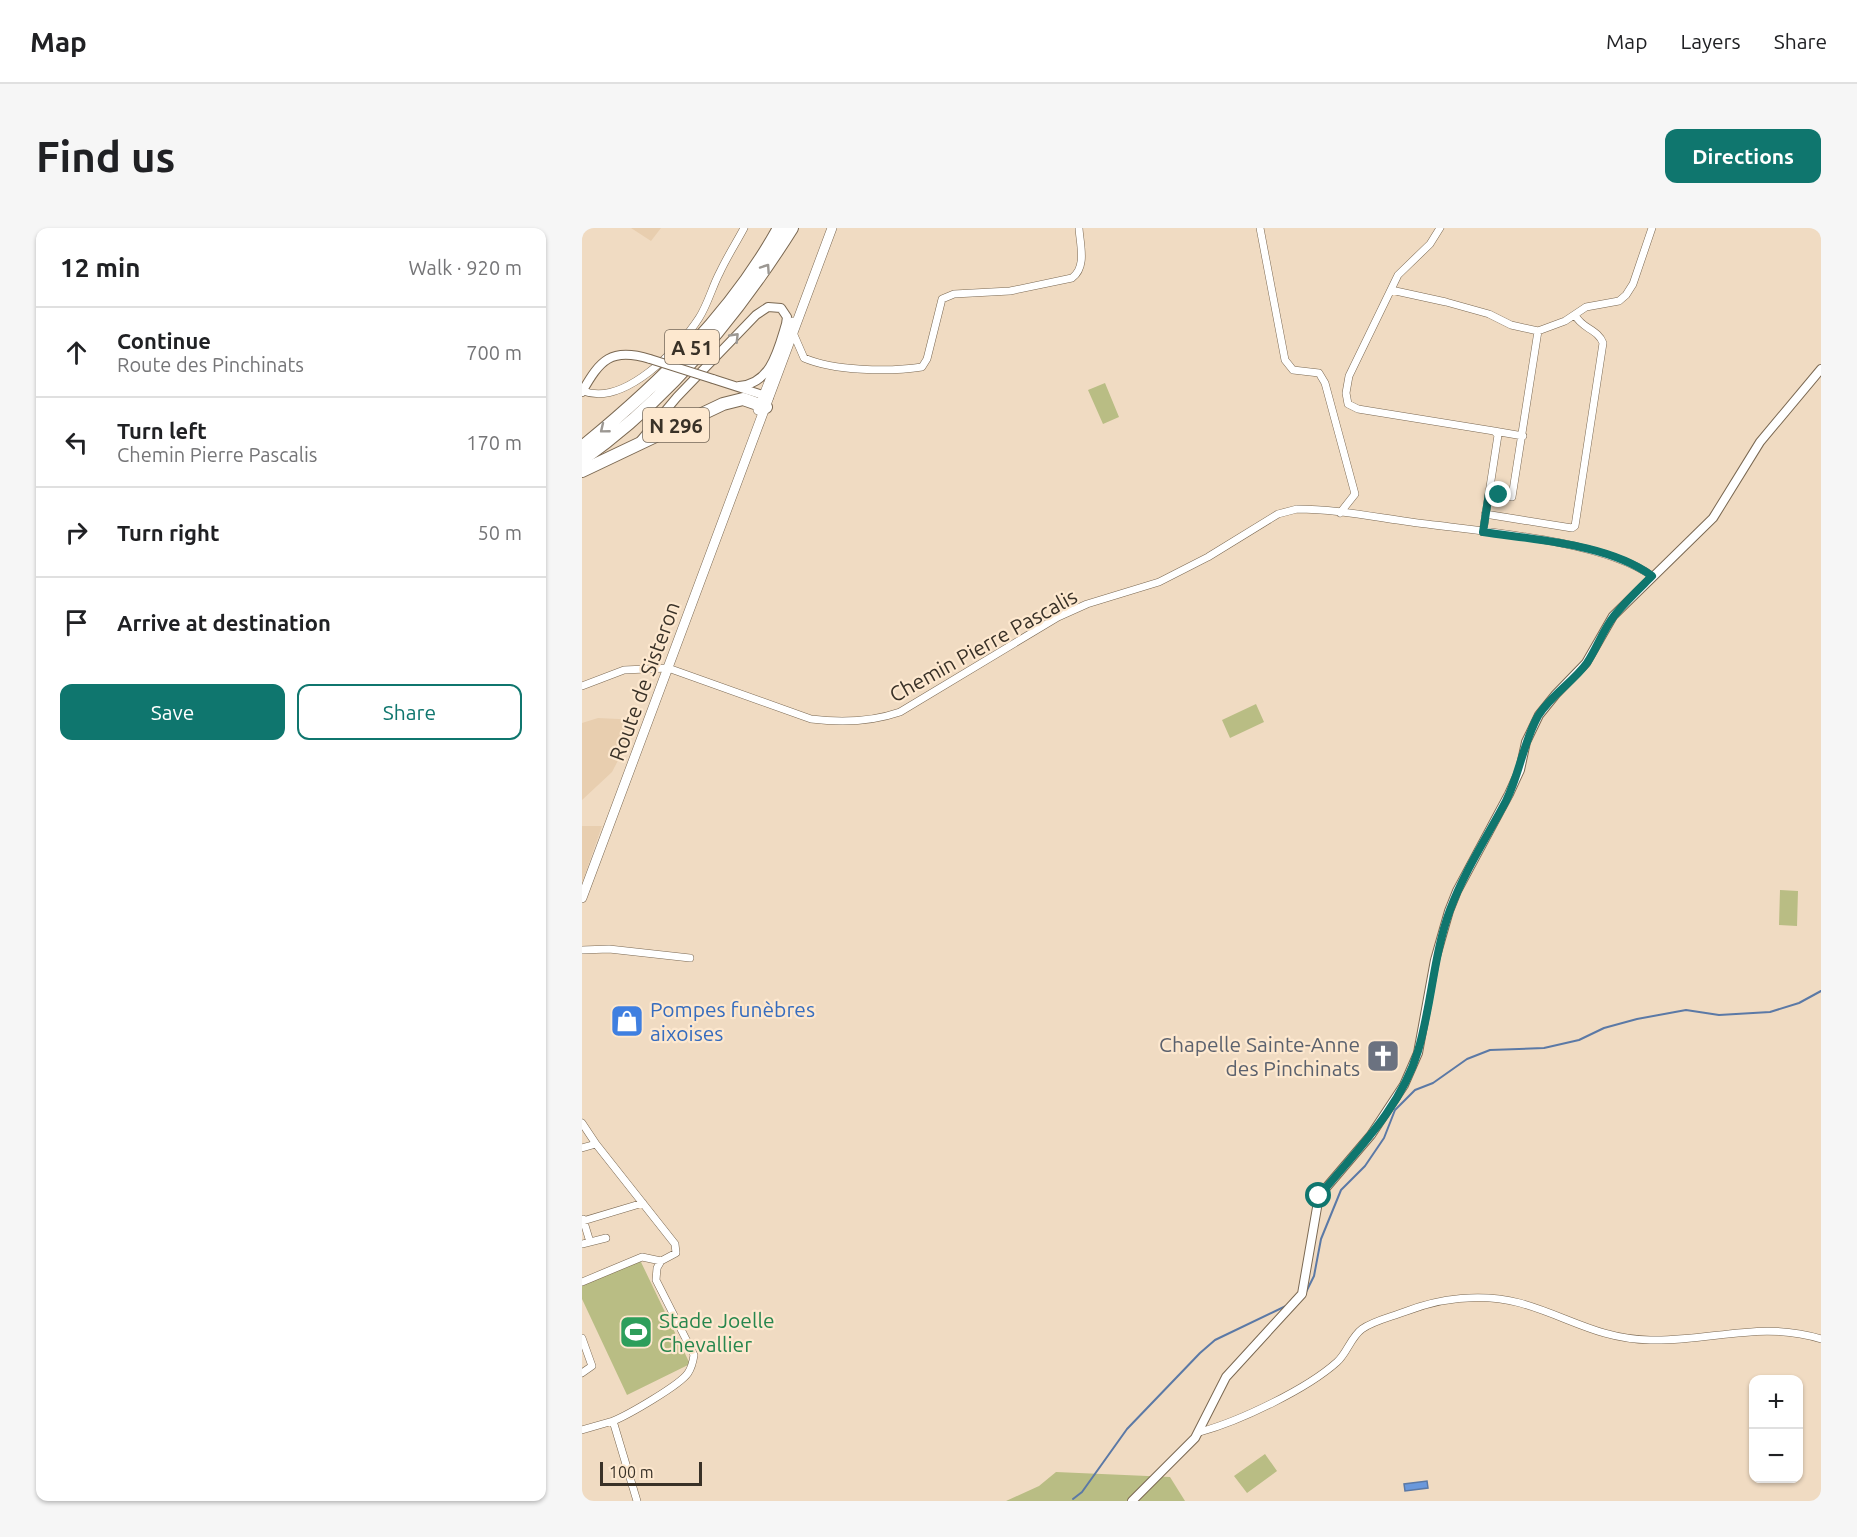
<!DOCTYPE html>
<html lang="en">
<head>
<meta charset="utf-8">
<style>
	body { margin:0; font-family:Ubuntu,sans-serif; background:#f6f6f6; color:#202124 }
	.controls { position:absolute; right:18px; bottom:18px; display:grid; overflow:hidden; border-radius:12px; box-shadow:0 2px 4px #0004 }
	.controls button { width:54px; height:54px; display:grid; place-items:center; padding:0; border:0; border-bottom:2px solid #e0e0e0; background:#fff; color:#202124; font:30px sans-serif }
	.scale { position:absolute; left:18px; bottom:15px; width:102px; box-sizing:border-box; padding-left:6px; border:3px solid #393127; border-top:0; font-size:16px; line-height:21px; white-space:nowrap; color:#393127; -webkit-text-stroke:4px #fde8cf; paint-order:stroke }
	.stop { position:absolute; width:18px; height:18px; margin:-14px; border:4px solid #0f766e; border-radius:50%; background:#fff }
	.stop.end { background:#0f766e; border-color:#fff; box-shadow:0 2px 6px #0008 }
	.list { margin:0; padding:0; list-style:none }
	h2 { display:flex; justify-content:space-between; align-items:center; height:78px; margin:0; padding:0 24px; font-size:26px }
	h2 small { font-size:20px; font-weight:400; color:#757577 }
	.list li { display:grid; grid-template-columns:39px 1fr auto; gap:18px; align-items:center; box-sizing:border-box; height:90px; padding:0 24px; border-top:2px solid #e0e0e0 }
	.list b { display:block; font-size:22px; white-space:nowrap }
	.list p { margin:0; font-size:20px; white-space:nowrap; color:#757577 }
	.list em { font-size:20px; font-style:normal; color:#757577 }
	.actions { display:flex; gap:12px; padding:18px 24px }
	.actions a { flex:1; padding:14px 0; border:2px solid #0f766e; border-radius:12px; text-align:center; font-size:21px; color:#0f766e }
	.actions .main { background:#0f766e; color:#fff }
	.icon { flex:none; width:33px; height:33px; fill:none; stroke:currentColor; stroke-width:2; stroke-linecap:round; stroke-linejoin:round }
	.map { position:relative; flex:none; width:1239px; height:1273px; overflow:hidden; border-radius:12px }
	header { display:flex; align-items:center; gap:36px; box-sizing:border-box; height:84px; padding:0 30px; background:#fff; border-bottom:2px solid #e0e0e0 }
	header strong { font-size:28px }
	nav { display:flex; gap:33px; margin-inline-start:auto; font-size:21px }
	.intro { display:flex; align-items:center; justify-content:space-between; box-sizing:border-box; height:144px; padding:0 36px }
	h1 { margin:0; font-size:42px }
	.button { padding:15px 27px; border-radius:12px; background:#0f766e; color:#fff; font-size:21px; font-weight:700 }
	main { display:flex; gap:36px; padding:0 36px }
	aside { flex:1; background:#fff; border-radius:12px; box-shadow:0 2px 4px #0004 }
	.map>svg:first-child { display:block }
	.built { fill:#e8ceaf }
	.green { fill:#b9bd84 }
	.water { fill:#6a98dc; stroke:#5b79a6; stroke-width:1.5 }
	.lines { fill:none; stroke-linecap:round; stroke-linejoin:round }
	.stream { stroke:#5b79a6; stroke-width:2 }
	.minor-casing { stroke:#7a6852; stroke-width:8 }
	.tertiary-casing { stroke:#7a6852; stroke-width:10 }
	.secondary-casing { stroke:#7a6852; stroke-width:10 }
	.trunk-casing { stroke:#7a6852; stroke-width:14 }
	.motorway-casing { stroke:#7a6852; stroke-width:14 }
	.minor { stroke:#fff; stroke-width:7 }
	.tertiary { stroke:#fff; stroke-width:8 }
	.secondary { stroke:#fff; stroke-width:9 }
	.trunk { stroke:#fff; stroke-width:12 }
	.motorway { stroke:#fff; stroke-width:12 }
	.tertiary-bridge-casing { stroke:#7a6852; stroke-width:10; stroke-linecap:butt }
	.tertiary-bridge { stroke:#fff; stroke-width:8 }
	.oneway { stroke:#9c9893 }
	.route { stroke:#0f766e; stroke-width:8 }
	.labels { text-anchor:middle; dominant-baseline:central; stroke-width:4.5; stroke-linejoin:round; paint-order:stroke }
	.shield { fill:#fde8cf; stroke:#746859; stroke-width:1.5 }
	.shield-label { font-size:20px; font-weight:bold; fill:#393127 }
	.street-label { font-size:21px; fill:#393127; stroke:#fde8cf }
	.shop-label { font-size:21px; fill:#366cbe; stroke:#fde8cf; text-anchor:start }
	.worship-label { font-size:21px; fill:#5b616d; stroke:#fde8cf; text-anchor:end }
	.leisure-label { font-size:21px; fill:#27864d; stroke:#fde8cf; text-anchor:start }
</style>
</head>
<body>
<header>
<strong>Map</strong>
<nav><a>Map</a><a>Layers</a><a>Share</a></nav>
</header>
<div class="intro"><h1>Find us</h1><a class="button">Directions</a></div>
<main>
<aside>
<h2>12 min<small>Walk · 920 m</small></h2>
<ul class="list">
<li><svg class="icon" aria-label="ahead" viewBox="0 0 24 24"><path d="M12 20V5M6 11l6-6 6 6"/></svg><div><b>Continue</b><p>Route des Pinchinats</p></div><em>700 m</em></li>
<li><svg class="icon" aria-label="left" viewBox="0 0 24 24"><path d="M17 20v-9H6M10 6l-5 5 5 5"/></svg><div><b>Turn left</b><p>Chemin Pierre Pascalis</p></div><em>170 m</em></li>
<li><svg class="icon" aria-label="right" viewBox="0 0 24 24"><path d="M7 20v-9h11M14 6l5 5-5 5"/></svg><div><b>Turn right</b></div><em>50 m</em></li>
<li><svg class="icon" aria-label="arrive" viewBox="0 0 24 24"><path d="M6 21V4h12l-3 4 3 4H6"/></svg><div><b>Arrive at destination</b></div></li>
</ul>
<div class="actions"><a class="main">Save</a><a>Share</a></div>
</aside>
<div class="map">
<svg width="1239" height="1273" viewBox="0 0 1239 1273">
	<rect width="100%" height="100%" fill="#f0dbc2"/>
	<path class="built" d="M 49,0 L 79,0 L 69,13 Z
		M 16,490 L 57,492 L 30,544 L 0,572 L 0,495 Z
		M 0,598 L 20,598 L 0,655 Z"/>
	<path class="green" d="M 523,155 L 537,189 L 521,196 L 506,162 Z
		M 674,476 L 682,494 L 648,510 L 640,492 Z
		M 1198,662 L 1216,663 L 1215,698 L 1197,697 Z
		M 58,1032 L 108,1136 L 45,1167 L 0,1071 L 0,1058 Z
		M 683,1226 L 695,1243 L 665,1265 L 652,1248 Z
		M 474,1244 L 588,1249 L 603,1273 L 424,1273 L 457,1258 Z"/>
	<path class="water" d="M 845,1253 L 846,1260 L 823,1263 L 822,1256 Z"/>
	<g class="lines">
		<path class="stream" d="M 721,1070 L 732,1048 L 739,1011 L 759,962 L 783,938 L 802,910 L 813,882 L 833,862 L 851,855 L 885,831 L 908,822 L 962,820 L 997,812 L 1022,800 L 1055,791 L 1104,782 L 1137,787 L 1188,784 L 1217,775 L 1239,763
			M 491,1271 L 500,1264 L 545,1201 L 618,1125 L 633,1112 L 706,1077"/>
		<defs>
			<path id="minor" d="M 678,0 L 703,132 L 711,142 L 737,145 L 743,155 L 773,266 L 758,285
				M 858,0 L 848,16 L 816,47 L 767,148 L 764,165 L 766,176 L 776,181 L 912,203 L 916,207 L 901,304
				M 809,62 L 864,74 L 907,86 L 929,97 L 956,103 L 930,269 L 907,265
				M 956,103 L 983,93 L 1004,79 L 1037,73 L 1044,67 L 1051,56 L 1070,0
				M 212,107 L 222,130 C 252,143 307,144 340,139 L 345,131 L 360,71 L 372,66 L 428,63 L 490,50 C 505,39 498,17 497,0
				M 1,163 C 42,179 97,121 117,90 C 126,76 130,59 138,44 C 145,29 154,15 162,0
				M 912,203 L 941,208
				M 903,286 L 990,300 L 993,298 L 1021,115 C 1016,101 1000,101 993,87
				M 0,458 L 42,442 L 86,440 L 229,491 C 260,495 289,494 318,484 L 476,389 L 505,376 L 577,354 L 626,329 L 696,286 L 715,281 C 753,281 792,289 829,294 C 893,303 1019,311 1070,348
				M 0,722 L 27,721 L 108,730
				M 0,895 L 14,916
				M 0,920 L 14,916 L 93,1016 L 94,1025 L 79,1033 L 60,1029 L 0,1054
				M 1,991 L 8,1014
				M 1,993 L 61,975
				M 0,1016 L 24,1010
				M 0,1110 L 10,1138 L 0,1145
				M 0,1202 L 31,1193
				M 618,1204 C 658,1193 725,1161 755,1134 C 765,1125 769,1109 780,1101 C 791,1093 809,1089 822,1084 C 858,1070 899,1065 938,1075 C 985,1088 1016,1111 1068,1112 C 1128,1114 1179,1092 1239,1111
				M 55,1273 L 31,1193 C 46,1187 98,1157 106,1145 C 110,1139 111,1134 112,1127 L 74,1052 L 75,1040 L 79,1033"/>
			<path id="tertiary" d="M 131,151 L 187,169
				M 0,164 C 18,132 29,119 68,131
				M 59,212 L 95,169 L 174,87 L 186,79 L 199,80 L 205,89 L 204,96 C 196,122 189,156 157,158
				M 550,1273 L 613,1210 L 644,1149 L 720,1066 L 737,968 L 789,907 L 822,857 L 836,825 L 853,732 L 867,683 L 875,663 L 927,566 L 938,542 L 944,514 L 957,487 L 974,466 L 1004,435 L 1031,388 L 1131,290 L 1178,214 L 1239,141"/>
			<path id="secondary" d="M 176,182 L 211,94
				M 0,670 L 250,0"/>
			<path id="trunk" d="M 0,243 L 141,176 L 161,171 L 184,179"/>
			<path id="motorway" d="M 0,219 C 77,156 149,87 197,0
				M 0,232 C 87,171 154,89 210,0"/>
		</defs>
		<use href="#minor" class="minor-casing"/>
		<use href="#tertiary" class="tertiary-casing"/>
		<use href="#secondary" class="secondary-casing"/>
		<use href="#trunk" class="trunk-casing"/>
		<use href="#motorway" class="motorway-casing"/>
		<use href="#minor" class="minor"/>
		<use href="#tertiary" class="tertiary"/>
		<use href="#secondary" class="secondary"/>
		<use href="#trunk" class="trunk"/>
		<use href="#motorway" class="motorway"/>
		<defs>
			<path id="tertiary-bridge" d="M 68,131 L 131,151"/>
		</defs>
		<use href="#tertiary-bridge" class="tertiary-bridge-casing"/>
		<use href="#tertiary-bridge" class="tertiary-bridge"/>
	</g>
	<defs><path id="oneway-chevron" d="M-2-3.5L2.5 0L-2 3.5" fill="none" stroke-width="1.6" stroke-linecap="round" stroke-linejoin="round" transform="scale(1.5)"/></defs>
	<g class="oneway">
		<use href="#oneway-chevron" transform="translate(184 40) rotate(-56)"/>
		<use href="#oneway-chevron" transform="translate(153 109) rotate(-46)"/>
		<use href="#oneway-chevron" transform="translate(22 201) rotate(141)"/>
	</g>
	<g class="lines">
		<path class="route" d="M 737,968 C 774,923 819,880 836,823 C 850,776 851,728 868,682 C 882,644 905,609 924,573 C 938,545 941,515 956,488 C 969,467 991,454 1005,435 C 1015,420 1021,402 1032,388 C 1043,374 1057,361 1070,348 C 1027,316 954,312 901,304 L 907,265 L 917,267"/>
	</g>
	<defs>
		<symbol id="shop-square" viewBox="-11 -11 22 22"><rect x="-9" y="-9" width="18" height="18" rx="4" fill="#3f7fe0" stroke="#fde8cf"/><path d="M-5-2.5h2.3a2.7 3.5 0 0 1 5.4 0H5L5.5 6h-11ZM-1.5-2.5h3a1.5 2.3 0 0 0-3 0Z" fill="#fff"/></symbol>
		<symbol id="church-square" viewBox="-11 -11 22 22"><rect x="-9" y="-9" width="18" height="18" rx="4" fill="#6b7280" stroke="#fde8cf"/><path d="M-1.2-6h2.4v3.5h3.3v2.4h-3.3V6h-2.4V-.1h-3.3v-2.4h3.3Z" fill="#fff"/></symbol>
		<symbol id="stadium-square" viewBox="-11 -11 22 22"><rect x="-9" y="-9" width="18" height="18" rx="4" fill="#2e9e5b" stroke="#fde8cf"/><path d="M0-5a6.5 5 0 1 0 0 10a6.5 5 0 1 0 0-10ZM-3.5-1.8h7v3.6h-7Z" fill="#fff"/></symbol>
	</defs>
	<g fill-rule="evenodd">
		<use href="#shop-square" x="26" y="774" width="38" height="38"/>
		<use href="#church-square" x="782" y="809" width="38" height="38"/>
		<use href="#stadium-square" x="35" y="1085" width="38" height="38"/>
	</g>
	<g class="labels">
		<g class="shield">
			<rect x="83" y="102" width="54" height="34" rx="4.5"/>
			<rect x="61" y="180" width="66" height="34" rx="4.5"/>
		</g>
		<g class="shield-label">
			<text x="110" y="119">A 51</text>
			<text x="94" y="197">N 296</text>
		</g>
		<g class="street-label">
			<text transform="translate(401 417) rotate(-29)">Chemin Pierre Pascalis</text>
			<text transform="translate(62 453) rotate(-70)">Route de Sisteron</text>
		</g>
		<g class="shop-label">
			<text x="68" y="781">Pompes funèbres<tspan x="68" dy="24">aixoises</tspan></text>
		</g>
		<g class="worship-label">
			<text x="778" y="816">Chapelle Sainte-Anne<tspan x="778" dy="24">des Pinchinats</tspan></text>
		</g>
		<g class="leisure-label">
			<text x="77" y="1092">Stade Joelle<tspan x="77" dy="24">Chevallier</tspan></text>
		</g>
	</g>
</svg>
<div class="controls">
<button>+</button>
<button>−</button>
</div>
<div class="scale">100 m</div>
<div class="stop" style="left:737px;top:968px"></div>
<div class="stop end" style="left:917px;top:267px"></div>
</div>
</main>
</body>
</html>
